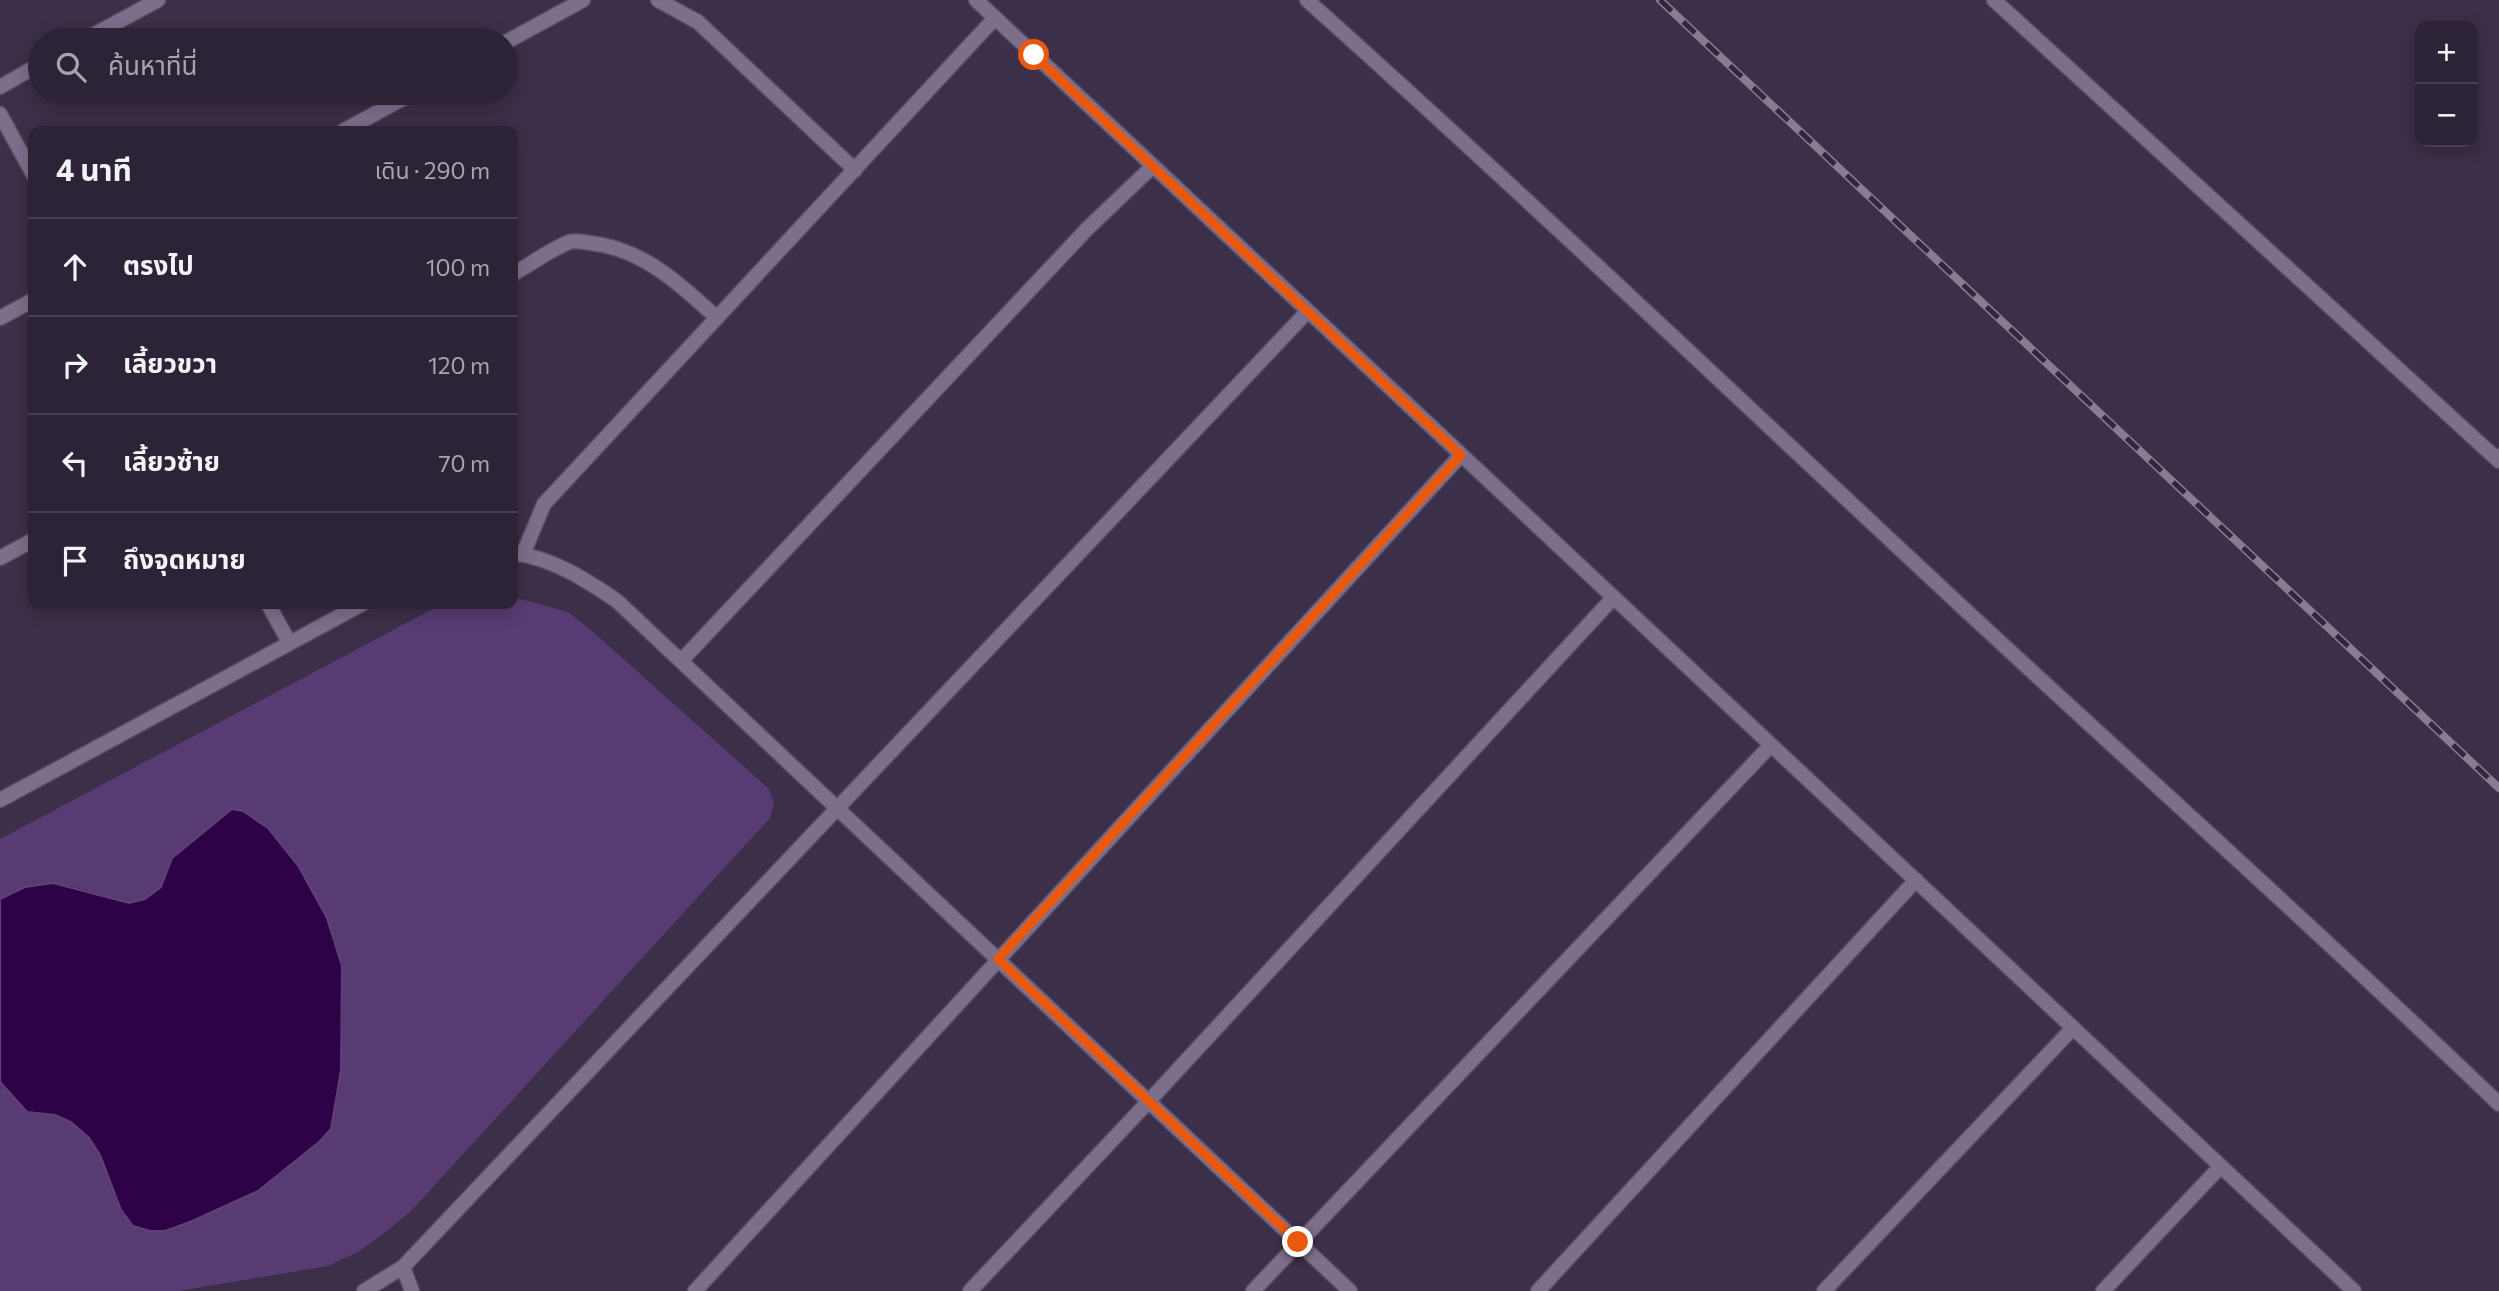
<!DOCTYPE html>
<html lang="th">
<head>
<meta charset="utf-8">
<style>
	body { margin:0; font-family:Commissioner,"Noto Sans Thai",sans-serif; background:#352b3f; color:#f1f3f6 }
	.controls { position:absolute; right:21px; top:21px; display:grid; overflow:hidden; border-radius:14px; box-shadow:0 4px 18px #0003 }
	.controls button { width:63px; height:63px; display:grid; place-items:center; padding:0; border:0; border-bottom:2px solid #484052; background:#2d2337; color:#f1f3f6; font:35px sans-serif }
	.stop { position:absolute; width:21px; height:21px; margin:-16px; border:5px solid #ea580c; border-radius:50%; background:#fff }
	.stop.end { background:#ea580c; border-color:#fff; box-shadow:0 2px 7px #0008 }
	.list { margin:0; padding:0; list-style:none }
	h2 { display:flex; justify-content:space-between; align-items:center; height:91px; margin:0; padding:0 28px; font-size:30px }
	h2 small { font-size:23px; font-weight:400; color:#a7a4ad }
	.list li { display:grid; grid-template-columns:46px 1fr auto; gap:21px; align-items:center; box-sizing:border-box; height:98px; padding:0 28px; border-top:2px solid #484052 }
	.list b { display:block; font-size:26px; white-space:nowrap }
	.list em { font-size:23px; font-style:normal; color:#a7a4ad }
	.icon { flex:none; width:38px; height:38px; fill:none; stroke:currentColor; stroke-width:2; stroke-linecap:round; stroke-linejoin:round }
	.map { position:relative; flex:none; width:2499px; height:1291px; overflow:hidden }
	.search { position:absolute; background:#2d2337; box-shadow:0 4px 18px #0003; left:28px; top:28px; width:490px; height:77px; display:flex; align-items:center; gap:18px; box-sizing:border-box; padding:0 24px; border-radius:38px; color:#a7a4ad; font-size:26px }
	.panel { position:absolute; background:#2d2337; box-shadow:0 4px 18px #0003; left:28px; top:126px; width:490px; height:483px; border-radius:14px }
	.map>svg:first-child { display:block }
	.green { fill:#583b72 }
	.water { fill:#2d0247; stroke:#604075; stroke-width:2 }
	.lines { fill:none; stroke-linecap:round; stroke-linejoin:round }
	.minor-casing { stroke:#554b60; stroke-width:17 }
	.tertiary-casing { stroke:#554b60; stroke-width:17 }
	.minor { stroke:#7d6f8c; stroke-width:14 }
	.tertiary { stroke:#7d6f8c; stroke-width:14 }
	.rail-casing { stroke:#877d92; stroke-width:8 }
	.rail { stroke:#32253e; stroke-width:5; stroke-dasharray:16; stroke-linecap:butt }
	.route { stroke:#ea580c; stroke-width:9 }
</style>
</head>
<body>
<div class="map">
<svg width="2499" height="1291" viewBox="0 0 2499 1291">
	<rect width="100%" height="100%" fill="#3c2f49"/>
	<path class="green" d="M 513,597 L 568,612 L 591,630 L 769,789 L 774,802 L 770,818 L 412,1210 L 386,1232 L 358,1252 L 328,1266 L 178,1291 L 0,1291 L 0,1082 L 27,1112 C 36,1113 45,1113 54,1115 C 103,1126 108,1191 133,1226 L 331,1129 L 341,1070 L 343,1003 L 172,858 L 161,887 L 145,899 L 129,903 L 71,886 L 4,896 L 0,899 L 0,839 L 442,604 L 513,604 Z"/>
	<path class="water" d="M 232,809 L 243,811 L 268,828 L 299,867 L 327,918 L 342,966 L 341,1070 L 331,1129 L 319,1142 L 258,1191 L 190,1222 L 165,1231 L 150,1231 L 133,1226 L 121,1210 L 100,1155 L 89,1138 L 71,1122 L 55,1115 L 27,1112 L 0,1082 L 0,899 L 25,887 L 53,883 L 129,903 L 145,899 L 161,887 L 172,858 Z"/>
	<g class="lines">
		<defs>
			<path id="minor" d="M 658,0 L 698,22 L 855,170
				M 976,0 L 2354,1291
				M 1307,0 C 1528,198 1743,403 1960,605 C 2139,771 2322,934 2499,1104
				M 1994,0 L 2499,461
				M 84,40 L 158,0
				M 506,42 L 583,0
				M 0,87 L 40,64
				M 0,114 L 33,174
				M 343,131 L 413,93
				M 513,274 C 531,264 550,250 569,242 C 575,240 584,242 590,243 C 642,248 681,285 717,318
				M 0,318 L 33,300
				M 513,553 C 552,558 585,579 617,601 L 1350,1291
				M 523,554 L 544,504 L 995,18
				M 0,558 L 33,540
				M 268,604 L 289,642
				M 681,661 L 1087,229 L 1153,166
				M 0,800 L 362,604
				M 403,1267 L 412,1291
				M 364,1291 L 403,1267 L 1308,311
				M 695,1291 L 1461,455
				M 970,1291 L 1149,1101 L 1613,598
				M 1253,1291 L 1771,745
				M 1538,1291 L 1916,880
				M 1824,1291 L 2073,1028
				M 2103,1291 L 2221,1166"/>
			<path id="tertiary" d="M 2496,457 L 2499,456"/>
		</defs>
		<use href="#minor" class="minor-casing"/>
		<use href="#tertiary" class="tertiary-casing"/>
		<use href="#minor" class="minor"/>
		<use href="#tertiary" class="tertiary"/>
		<defs>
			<path id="rail" d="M 1660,0 L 2499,788"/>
		</defs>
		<use href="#rail" class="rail-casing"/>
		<use href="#rail" class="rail"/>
	</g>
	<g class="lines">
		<path class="route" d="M 1034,55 L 1461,455 L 998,959 L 1298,1242"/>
	</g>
</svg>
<div class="controls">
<button>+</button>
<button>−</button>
</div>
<div class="stop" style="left:1034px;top:55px"></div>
<div class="stop end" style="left:1298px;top:1242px"></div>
<div class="search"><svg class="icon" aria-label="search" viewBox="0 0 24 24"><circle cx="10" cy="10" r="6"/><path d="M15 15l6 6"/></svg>ค้นหาที่นี่</div>
<section class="panel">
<h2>4 นาที<small>เดิน · 290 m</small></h2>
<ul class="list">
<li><svg class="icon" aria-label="ahead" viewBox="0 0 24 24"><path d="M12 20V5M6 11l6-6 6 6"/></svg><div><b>ตรงไป</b></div><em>100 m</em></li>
<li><svg class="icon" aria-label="right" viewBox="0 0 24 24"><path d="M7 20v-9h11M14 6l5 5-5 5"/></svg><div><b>เลี้ยวขวา</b></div><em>120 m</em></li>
<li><svg class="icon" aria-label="left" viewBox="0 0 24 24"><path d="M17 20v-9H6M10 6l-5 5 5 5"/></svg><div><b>เลี้ยวซ้าย</b></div><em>70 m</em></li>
<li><svg class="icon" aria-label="arrive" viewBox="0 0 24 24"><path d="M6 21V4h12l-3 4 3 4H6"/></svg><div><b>ถึงจุดหมาย</b></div></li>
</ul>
</section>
</div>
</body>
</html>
